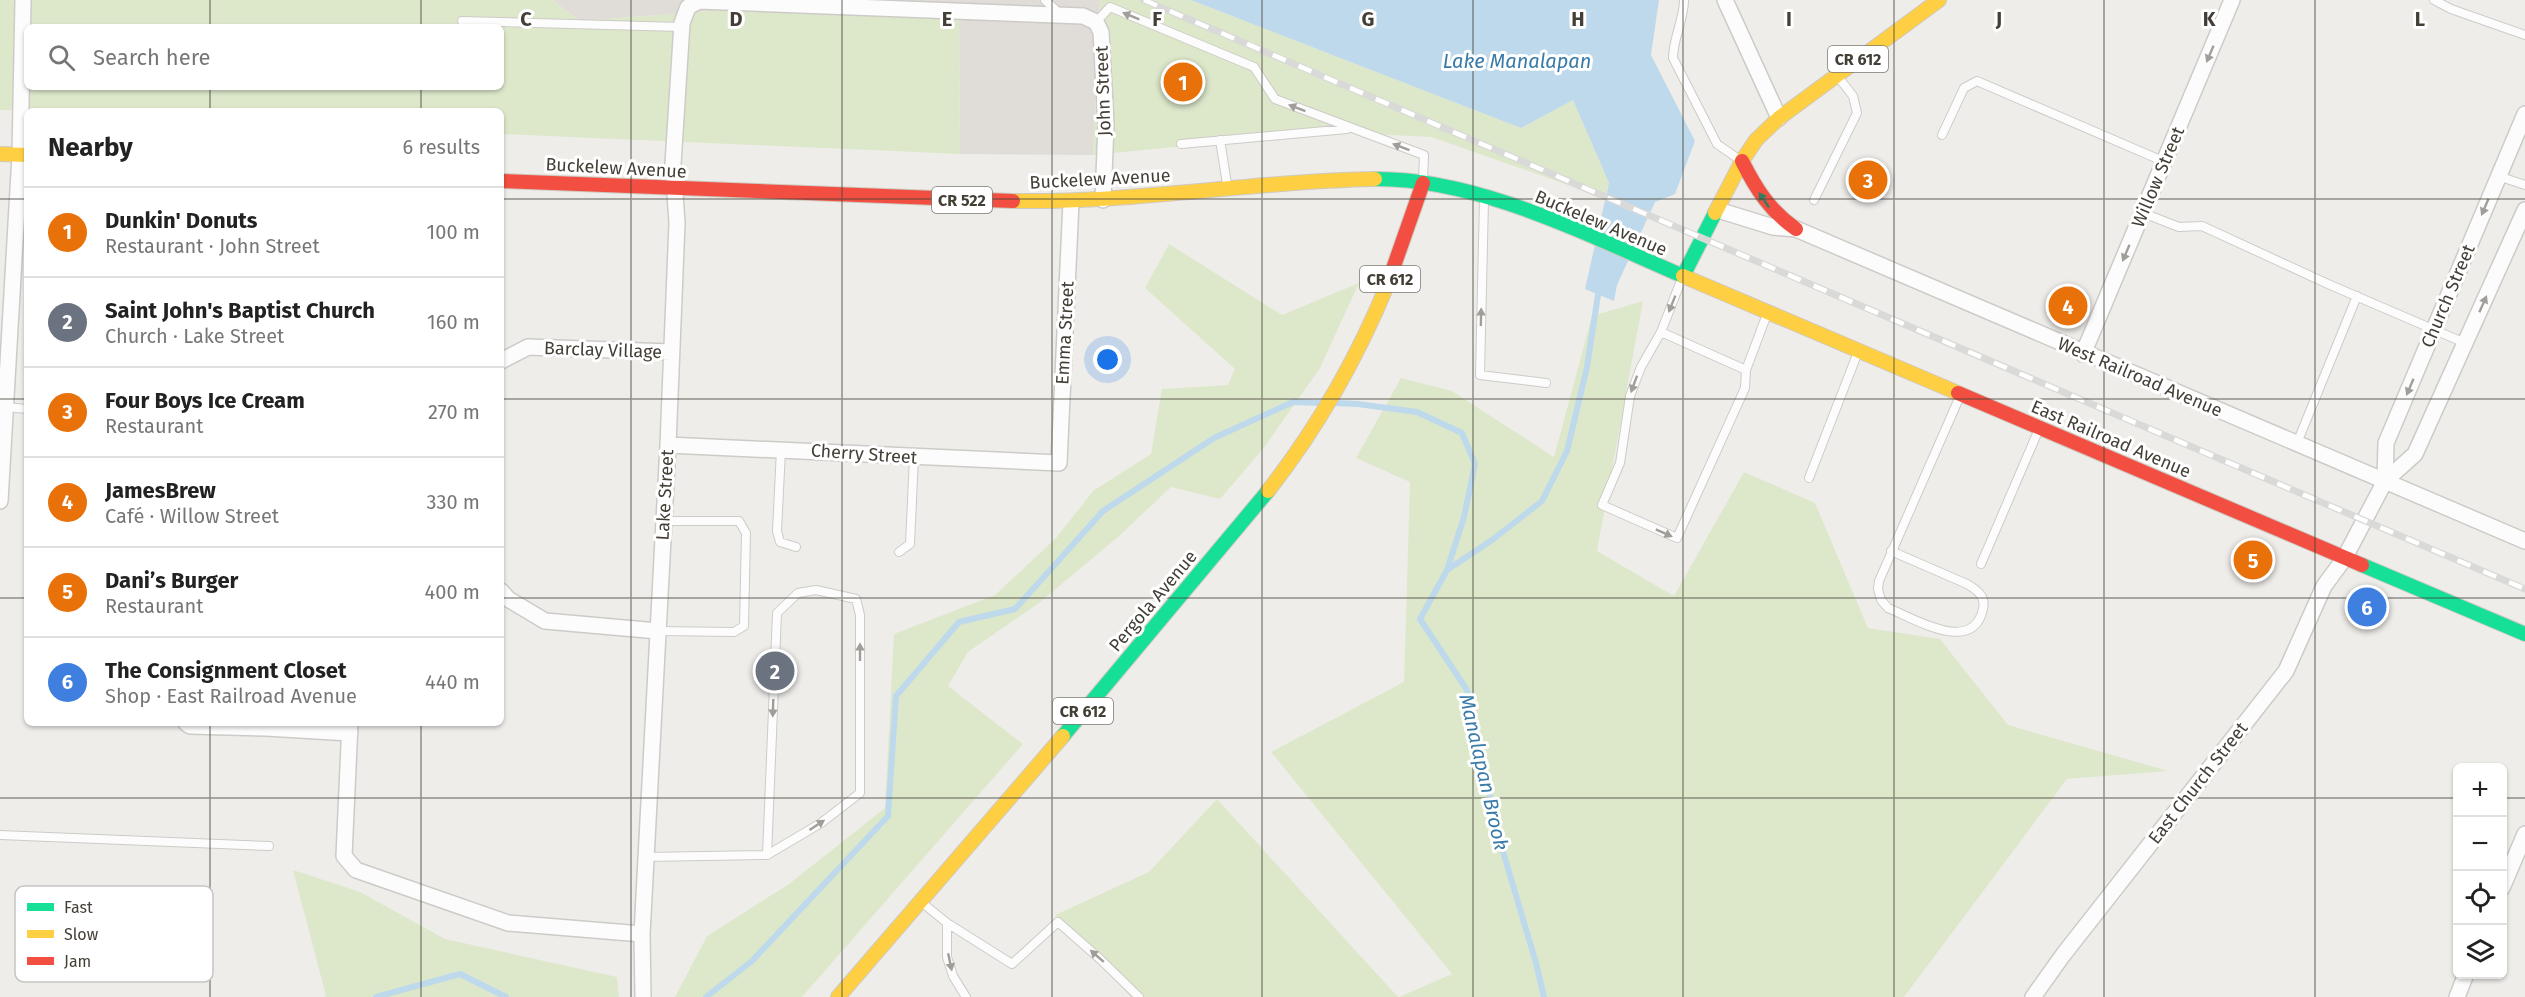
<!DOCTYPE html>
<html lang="en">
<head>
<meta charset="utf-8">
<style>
	body { margin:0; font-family:"Fira Sans",sans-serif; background:#f2f2f2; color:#222 }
	.controls { position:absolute; right:18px; bottom:18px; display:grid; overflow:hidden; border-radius:9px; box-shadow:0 2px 4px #0004 }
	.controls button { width:54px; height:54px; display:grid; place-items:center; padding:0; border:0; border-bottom:2px solid #e0e0e0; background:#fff; color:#222; font:30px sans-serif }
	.you { position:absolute; left:1108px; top:360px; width:21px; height:21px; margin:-15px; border:4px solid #fff; border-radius:50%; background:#1a73e8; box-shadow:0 0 0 9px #1a73e833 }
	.badge { display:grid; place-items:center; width:39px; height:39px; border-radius:50%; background:#0f766e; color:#fff; font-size:20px; font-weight:700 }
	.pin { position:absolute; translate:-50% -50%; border:3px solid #fff; box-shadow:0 2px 6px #0006 }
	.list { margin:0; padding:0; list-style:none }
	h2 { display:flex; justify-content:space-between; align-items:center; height:78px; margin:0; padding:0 24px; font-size:26px }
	h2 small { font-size:20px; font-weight:400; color:#767676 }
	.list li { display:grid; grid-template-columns:39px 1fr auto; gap:18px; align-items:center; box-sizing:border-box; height:90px; padding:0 24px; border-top:2px solid #e0e0e0 }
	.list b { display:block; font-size:22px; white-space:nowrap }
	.list p { margin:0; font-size:20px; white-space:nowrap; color:#767676 }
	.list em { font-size:20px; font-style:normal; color:#767676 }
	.icon { flex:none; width:33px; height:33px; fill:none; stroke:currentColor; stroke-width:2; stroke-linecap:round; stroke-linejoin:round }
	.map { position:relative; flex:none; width:2525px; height:997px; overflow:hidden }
	.search { position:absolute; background:#fff; box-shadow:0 2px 4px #0004; left:24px; top:24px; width:480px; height:66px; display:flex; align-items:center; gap:15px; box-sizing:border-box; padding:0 21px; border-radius:9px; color:#767676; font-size:22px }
	.panel { position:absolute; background:#fff; box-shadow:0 2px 4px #0004; left:24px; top:108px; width:480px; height:618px; border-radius:9px }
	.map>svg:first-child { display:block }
	.industrial { fill:#e0ddd9 }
	.green { fill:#dde8cb; fill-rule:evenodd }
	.water { fill:#bdd9eb }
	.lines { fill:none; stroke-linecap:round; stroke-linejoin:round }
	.stream { stroke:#bdd9eb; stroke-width:6 }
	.lane-casing { stroke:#cdcbc7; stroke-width:10 }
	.street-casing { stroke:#cdcbc7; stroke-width:18 }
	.fast-casing { stroke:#cecac1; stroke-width:16 }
	.slow-casing { stroke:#cecac1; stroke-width:16 }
	.jam-casing { stroke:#cecac1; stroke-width:16 }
	.lane { stroke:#fdfcfc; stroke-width:8 }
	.street { stroke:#fdfcfc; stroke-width:15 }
	.fast { stroke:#16e098; stroke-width:14 }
	.slow { stroke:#ffcf43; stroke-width:14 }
	.jam { stroke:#f24e42; stroke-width:14 }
	.rail-casing { stroke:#d9d9d8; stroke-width:7 }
	.rail { stroke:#fff; stroke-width:4.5; stroke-dasharray:14; stroke-linecap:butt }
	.oneway { fill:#a09e99 }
	.oneway2 { fill:#327f5d }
	.grid { fill:none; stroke:#443f36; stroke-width:1.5; stroke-opacity:0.55 }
	.labels { text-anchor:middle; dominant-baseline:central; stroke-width:6; stroke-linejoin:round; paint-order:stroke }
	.shield { fill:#fff; stroke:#7c7972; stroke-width:1.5 }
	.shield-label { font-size:16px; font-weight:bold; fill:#443f36 }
	.street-label { font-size:18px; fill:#443f36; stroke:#fff }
	.water-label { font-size:20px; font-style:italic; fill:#387aa8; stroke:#fff }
	.key { fill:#fff; stroke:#c7c5c3; stroke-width:1.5 }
	.key-label { font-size:16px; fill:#443f36 }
	.grid-label { font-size:20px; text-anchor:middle; font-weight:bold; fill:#443f36; stroke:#fff; stroke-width:6; stroke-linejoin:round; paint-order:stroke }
</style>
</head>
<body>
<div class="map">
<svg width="2525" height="997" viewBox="0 0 2525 997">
	<rect width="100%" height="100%" fill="#efedea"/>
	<path class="industrial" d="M 552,0 L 1100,0 L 1093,155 L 960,154 L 959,9 L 803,4 L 580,21 Z"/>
	<path class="green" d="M 0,0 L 552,0 L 580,21 L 803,4 L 959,8 L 960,154 L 501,134 L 501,111 L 0,110 ZM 27,27 L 501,27 L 501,87 L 27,87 Z
		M 1100,0 L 1191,0 L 1521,128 L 1573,100 L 1609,183 L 1605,198 L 1431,137 L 1327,132 L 1093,155 Z
		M 1169,244 L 1282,315 L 1359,283 L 1320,368 L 1263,449 L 1220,499 L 1171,487 L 1118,537 L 1039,603 L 968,652 L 948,686 L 1023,744 L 802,997 L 675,997 L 707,936 L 789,884 L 885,808 L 894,634 L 995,595 L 1056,538 L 1093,491 L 1151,454 L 1162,389 L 1228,385 L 1235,369 L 1145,288 Z
		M 1643,301 L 1597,551 L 1674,596 L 1744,472 L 1815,503 L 1868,628 L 1940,639 L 2008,725 L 2168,771 L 2067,779 L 1904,997 L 1399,997 L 1452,974 L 1271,752 L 1404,682 L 1410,482 L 1356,458 L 1401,378 L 1452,391 L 1554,457 L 1592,316 Z
		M 1217,799 L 1398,997 L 1131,997 L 1055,915 L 1149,872 Z
		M 293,870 L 360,892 L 445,939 L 617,977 L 619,997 L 324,997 L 326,996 Z"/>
	<path class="water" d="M 1191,0 L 1659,0 L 1651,55 L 1695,141 L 1675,194 L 1655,202 L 1617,285 L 1614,301 L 1585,289 L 1609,183 L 1573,100 L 1521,128 Z"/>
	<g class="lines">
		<path class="stream" d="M 1335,403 L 1358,404 L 1417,412 L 1462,433 L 1475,464 L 1464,517 L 1447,570
			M 376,997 L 460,974 L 506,997
			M 706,997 L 752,961 L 888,816 L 896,696 L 959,622 L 1015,609 L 1103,511 L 1214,438 L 1293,402 L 1322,403
			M 1544,997 L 1536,963 L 1499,838 L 1467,690 L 1420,619 L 1447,570 L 1492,540 L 1542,501 L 1567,451 L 1587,367 L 1598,295"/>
		<defs>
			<path id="lane" d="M 1045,0 L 1060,14
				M 1684,0 C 1684,20 1673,38 1673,58 L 1717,144 L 1740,160
				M 2434,0 L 2451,9 L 2525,35
				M 462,21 L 681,27
				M 1096,22 L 1110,7 L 1254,67 L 1275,99 L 1424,155 L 1423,181
				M 1942,135 L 1964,88 L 1977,81 L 2165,162
				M 1220,140 L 1227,184
				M 1181,144 L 1347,129
				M 2498,176 L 2525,185
				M 1484,200 L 1480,375 L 1546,383
				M 1814,200 L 1857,113 L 1853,96 L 1839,78
				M 2143,213 L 2179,227 L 2202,226 L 2328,284 L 2465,343
				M 1682,278 L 1661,332 L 1641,367 L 1630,396 L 1620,463 L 1602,505 L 1677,538 L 1745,388 L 1746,370
				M 1661,332 L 1746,370 L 1767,314
				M 5,407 L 27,409
				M 2297,443 L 2357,296
				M 781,450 L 777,531 L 780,542 L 796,547
				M 1809,478 L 1858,352
				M 1891,551 L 1967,584 C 1977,590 1986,596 1983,609 C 1973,655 1915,619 1888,608 L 1881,600 L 1878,589 L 1879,581 L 1960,396
				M 899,552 L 910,544 L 914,457
				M 1981,564 L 2039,429
				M 658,631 L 734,632 L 744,626 L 746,533 L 739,521 L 664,521
				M 0,835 L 269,846
				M 645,857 L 767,855 L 821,823 L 860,793 L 860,615 L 856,599 L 816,590 L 798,593 L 777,613 L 767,855
				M 925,905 L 947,923 L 1012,964 L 1058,922 L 1100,959 L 1139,997
				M 947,923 L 947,957 L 953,976 L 966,997"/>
			<path id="street" d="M 1725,0 L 1779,118
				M 1718,210 L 1773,227 L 1796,229 L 2525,541
				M 2083,354 L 2232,0
				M 501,361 L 528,347 L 671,352
				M 668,445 L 1059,463 L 1071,202
				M 2385,481 L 2386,443 L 2525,114
				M 0,501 L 20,155 L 23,0
				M 501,591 L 508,599 L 545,621 L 658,631
				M 186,723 L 190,726 L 266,728 L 350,733
				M 350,723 L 344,856 L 356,870 L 508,923 L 642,934
				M 2502,888 L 2525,834
				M 643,997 L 642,934 L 668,445 L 677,223 L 673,164 L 682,23 L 688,7 L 699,1 L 1083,16 L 1096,22 L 1101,32 L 1106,124 L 1103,200
				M 2033,997 L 2063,955 L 2286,671 L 2324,586 L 2344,559 L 2385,481 L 2415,454 L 2525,210
				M 2457,997 L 2466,974"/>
			<path id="fast" d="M 1375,179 C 1478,178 1590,236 1683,276 L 1715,213
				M 2362,565 L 2525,634
				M 1063,736 L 1268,491"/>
			<path id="slow" d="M 0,154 L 27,155
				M 1013,201 C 1134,203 1254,181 1375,179
				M 1715,213 L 1742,161 L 1756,140 L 1779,118 L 1939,0
				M 1683,276 L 1958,393
				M 1268,491 C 1318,427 1357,359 1388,283
				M 838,997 L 1063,736"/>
			<path id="jam" d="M 1742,161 C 1756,189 1770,211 1796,229
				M 501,181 L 1013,201
				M 1388,283 L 1423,183
				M 1958,393 L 2362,565"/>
		</defs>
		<use href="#lane" class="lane-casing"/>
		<use href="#street" class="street-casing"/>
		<use href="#fast" class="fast-casing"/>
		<use href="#slow" class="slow-casing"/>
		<use href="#jam" class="jam-casing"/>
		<use href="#lane" class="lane"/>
		<use href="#street" class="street"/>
		<use href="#fast" class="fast"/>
		<use href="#slow" class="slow"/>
		<use href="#jam" class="jam"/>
		<defs>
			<path id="rail" d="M 1144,0 L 2525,589"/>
		</defs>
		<use href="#rail" class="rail-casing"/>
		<use href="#rail" class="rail"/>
	</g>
	<defs><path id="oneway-solid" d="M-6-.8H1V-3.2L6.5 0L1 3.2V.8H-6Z" transform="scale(1.5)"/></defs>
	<g class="oneway">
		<use href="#oneway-solid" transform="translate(1131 16) rotate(-158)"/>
		<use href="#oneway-solid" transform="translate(2210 54) rotate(113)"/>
		<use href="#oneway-solid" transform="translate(1297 108) rotate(-159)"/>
		<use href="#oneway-solid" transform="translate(1401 147) rotate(-159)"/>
		<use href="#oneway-solid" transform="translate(2485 207) rotate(113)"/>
		<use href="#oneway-solid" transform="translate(2126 253) rotate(113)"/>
		<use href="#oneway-solid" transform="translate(1672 304) rotate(112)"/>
		<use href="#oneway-solid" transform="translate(2483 304) rotate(-66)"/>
		<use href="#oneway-solid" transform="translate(1481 317) rotate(-89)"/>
		<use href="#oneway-solid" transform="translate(1634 384) rotate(110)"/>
		<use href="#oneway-solid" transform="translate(2410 387) rotate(113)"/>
		<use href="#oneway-solid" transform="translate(1664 533) rotate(24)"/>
		<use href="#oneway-solid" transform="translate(860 652) rotate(-90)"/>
		<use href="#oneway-solid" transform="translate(773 708) rotate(92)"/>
		<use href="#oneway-solid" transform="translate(817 825) rotate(-33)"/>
		<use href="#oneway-solid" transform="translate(1097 956) rotate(-139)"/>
		<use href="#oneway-solid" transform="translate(950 962) rotate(78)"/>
	</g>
	<use class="oneway2" href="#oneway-solid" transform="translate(1764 200) rotate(-124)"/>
	<path class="grid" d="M 210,0 L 210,27M 421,0 L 421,27M 631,0 L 631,997M 842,0 L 842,997M 1052,0 L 1052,997M 1262,0 L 1262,997M 1473,0 L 1473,997M 1683,0 L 1683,997M 1894,0 L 1894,997M 2104,0 L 2104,997M 2315,0 L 2315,997M 210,87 L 210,111M 421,87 L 421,111M 0,199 L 27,199M 501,199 L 2525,199M 0,399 L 27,399M 501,399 L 2525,399M 0,598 L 27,598M 501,598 L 2525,598M 210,723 L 210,997M 421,723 L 421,997M 0,798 L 2458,798M 2502,798 L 2525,798"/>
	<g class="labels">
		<g class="shield">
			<rect x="1828" y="46" width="60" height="26" rx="4.5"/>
			<rect x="932" y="187" width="60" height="26" rx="4.5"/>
			<rect x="1360" y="266" width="60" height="26" rx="4.5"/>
			<rect x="1053" y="698" width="60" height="26" rx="4.5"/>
		</g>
		<g class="shield-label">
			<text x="1858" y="59">CR 612</text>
			<text x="962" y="200">CR 522</text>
			<text x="1390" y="279">CR 612</text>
			<text x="1083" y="711">CR 612</text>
		</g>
		<g class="street-label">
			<text transform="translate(1103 91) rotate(-92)">John Street</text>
			<text transform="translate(616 168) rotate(3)">Buckelew Avenue</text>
			<text transform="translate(2158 177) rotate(-67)">Willow Street</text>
			<text transform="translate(1100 179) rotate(-3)">Buckelew Avenue</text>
			<text transform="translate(1601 223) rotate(23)">Buckelew Avenue</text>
			<text transform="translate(2448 296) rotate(-67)">Church Street</text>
			<text transform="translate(1065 333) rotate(-87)">Emma Street</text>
			<text transform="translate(603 350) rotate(2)">Barclay Village</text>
			<text transform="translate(2140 377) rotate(23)">West Railroad Avenue</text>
			<text transform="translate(2111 439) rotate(23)">East Railroad Avenue</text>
			<text transform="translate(864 454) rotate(4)">Cherry Street</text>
			<text transform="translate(665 495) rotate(-87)">Lake Street</text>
			<text transform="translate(1153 601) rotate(-50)">Pergola Avenue</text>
			<text transform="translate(2198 783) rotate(-52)">East Church Street</text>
		</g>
		<g class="water-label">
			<text x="1517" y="61">Lake Manalapan</text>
			<text transform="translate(1484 772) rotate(77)">Manalapan Brook</text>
		</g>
	</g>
	<rect x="15" y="886" width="198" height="96" rx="9" class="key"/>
	<rect x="27" y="903" width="27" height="8" fill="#16e098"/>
	<rect x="27" y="930" width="27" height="8" fill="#ffcf43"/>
	<rect x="27" y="957" width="27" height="8" fill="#f24e42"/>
	<g class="key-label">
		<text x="64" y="913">Fast</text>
		<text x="64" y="940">Slow</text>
		<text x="64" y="967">Jam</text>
	</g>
	<g class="grid-label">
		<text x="526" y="26">C</text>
		<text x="736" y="26">D</text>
		<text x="947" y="26">E</text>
		<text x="1157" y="26">F</text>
		<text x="1368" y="26">G</text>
		<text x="1578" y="26">H</text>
		<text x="1789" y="26">I</text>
		<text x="1999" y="26">J</text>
		<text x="2209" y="26">K</text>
		<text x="2420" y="26">L</text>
	</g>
</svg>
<div class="controls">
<button>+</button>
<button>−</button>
<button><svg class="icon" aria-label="locate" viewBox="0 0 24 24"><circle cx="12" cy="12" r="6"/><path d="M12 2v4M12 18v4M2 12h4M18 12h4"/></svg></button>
<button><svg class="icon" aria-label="layers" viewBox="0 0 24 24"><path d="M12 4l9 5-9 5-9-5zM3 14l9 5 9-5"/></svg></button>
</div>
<div class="you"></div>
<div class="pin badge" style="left:1183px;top:82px;background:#e8710a">1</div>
<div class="pin badge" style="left:775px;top:671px;background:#6b7280">2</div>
<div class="pin badge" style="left:1868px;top:180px;background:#e8710a">3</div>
<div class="pin badge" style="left:2068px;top:306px;background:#e8710a">4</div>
<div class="pin badge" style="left:2253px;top:560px;background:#e8710a">5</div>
<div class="pin badge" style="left:2367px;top:607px;background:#3f7fe0">6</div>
<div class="search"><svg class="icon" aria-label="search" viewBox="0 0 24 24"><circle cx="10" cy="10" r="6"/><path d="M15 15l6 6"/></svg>Search here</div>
<section class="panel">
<h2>Nearby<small>6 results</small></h2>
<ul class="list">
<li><span class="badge" style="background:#e8710a">1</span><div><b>Dunkin' Donuts</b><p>Restaurant · John Street</p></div><em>100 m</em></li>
<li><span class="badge" style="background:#6b7280">2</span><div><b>Saint John's Baptist Church</b><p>Church · Lake Street</p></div><em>160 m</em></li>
<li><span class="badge" style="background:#e8710a">3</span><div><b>Four Boys Ice Cream</b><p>Restaurant</p></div><em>270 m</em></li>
<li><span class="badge" style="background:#e8710a">4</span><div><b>JamesBrew</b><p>Café · Willow Street</p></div><em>330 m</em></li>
<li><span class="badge" style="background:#e8710a">5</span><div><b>Dani’s Burger</b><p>Restaurant</p></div><em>400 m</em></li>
<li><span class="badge" style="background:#3f7fe0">6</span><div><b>The Consignment Closet</b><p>Shop · East Railroad Avenue</p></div><em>440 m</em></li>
</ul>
</section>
</div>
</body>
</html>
